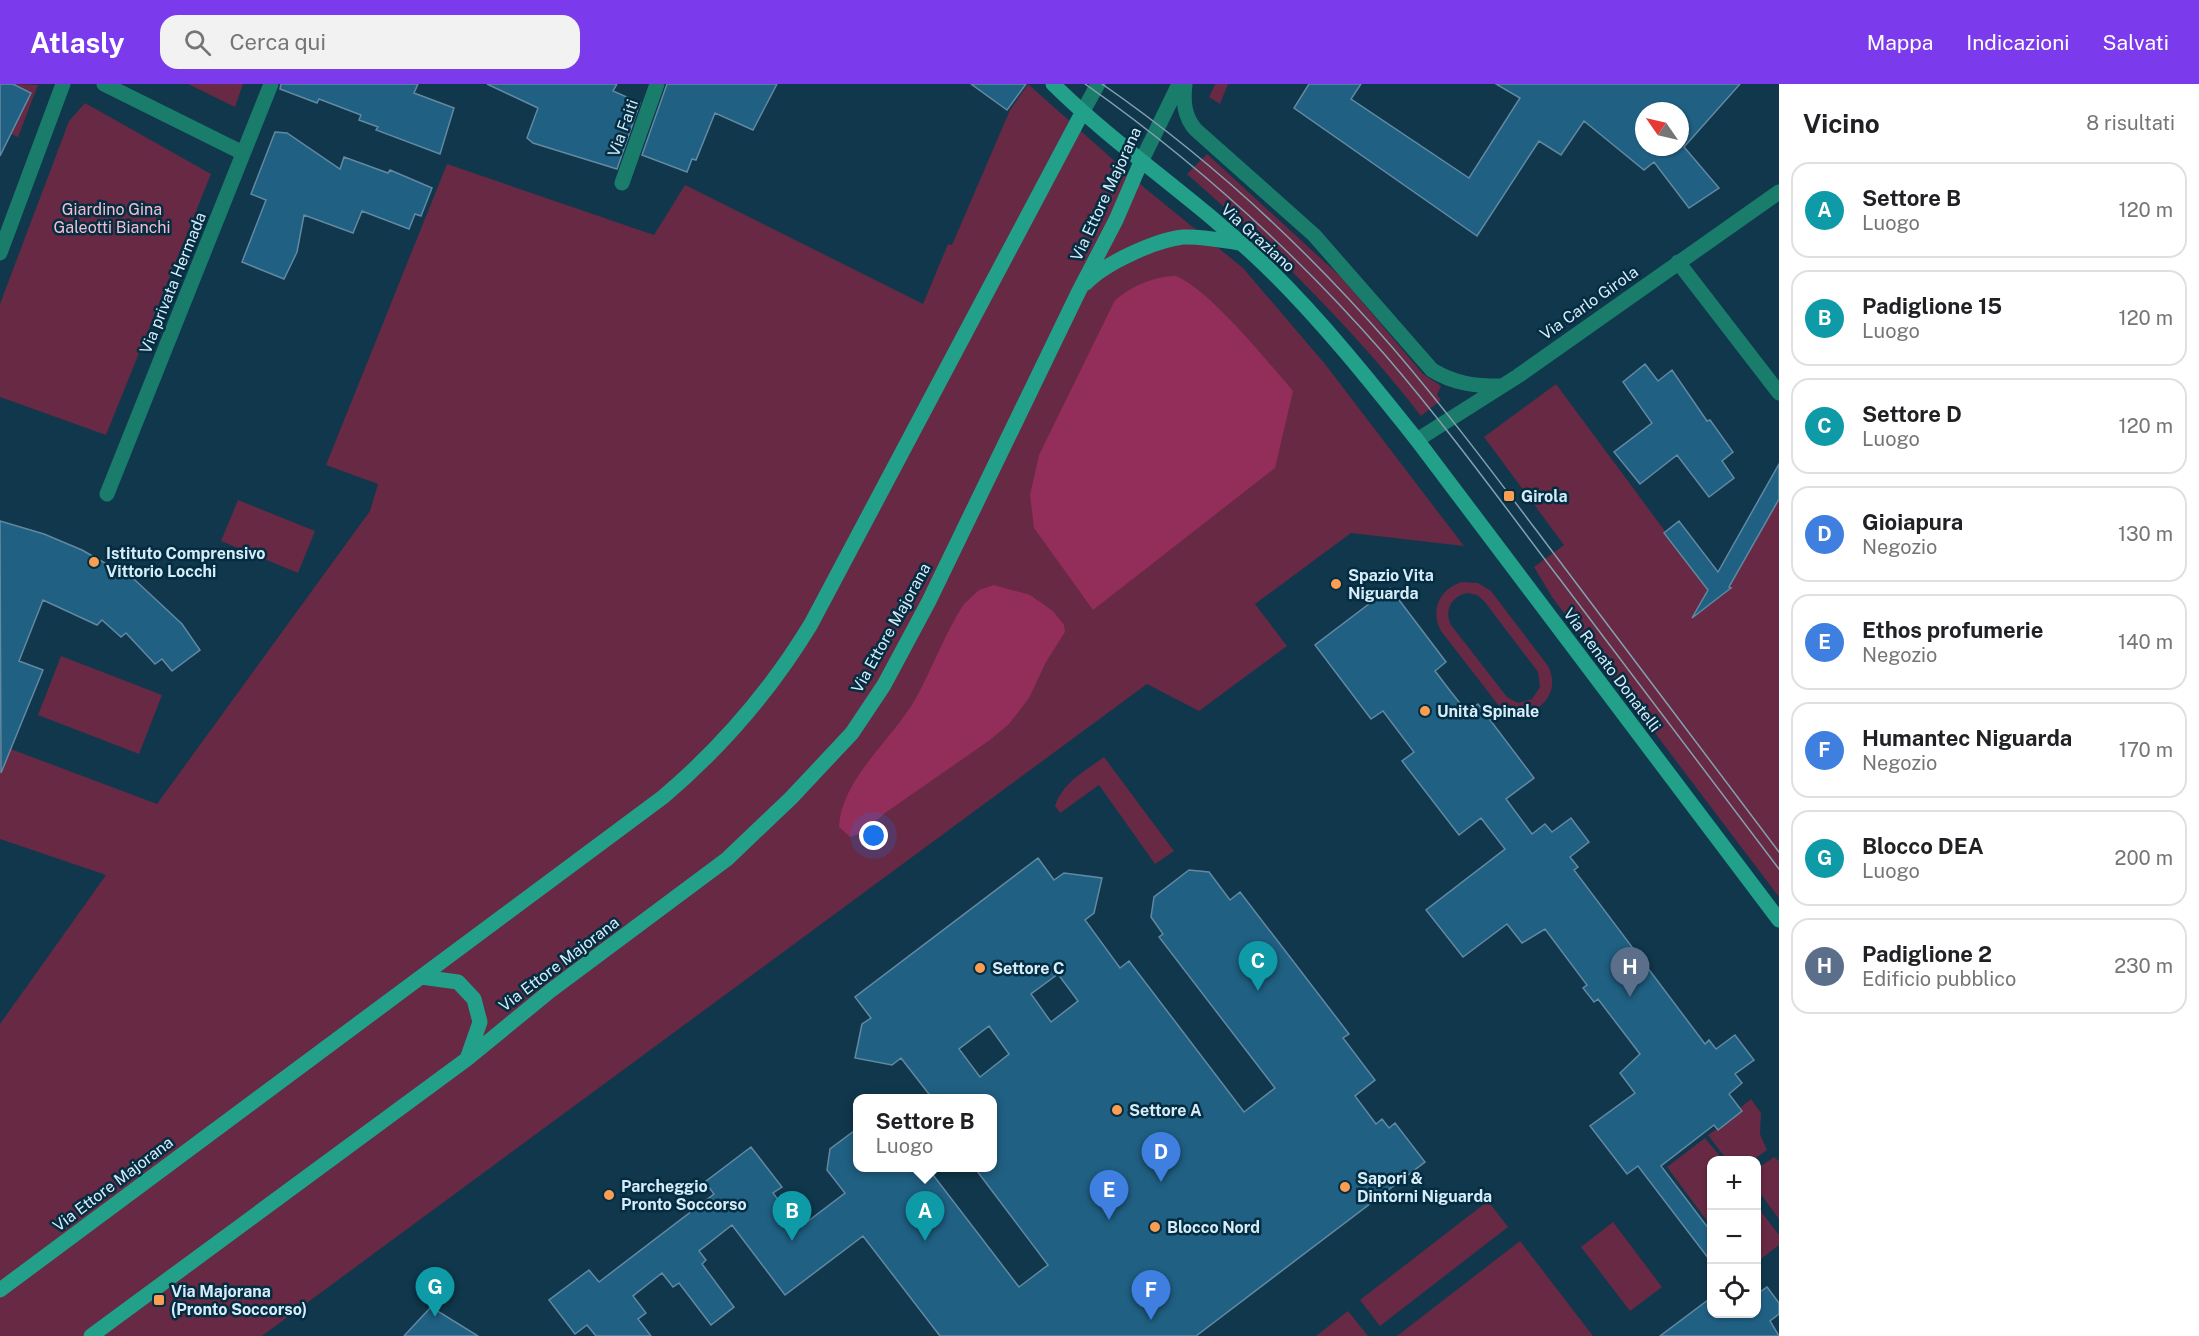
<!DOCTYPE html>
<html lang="it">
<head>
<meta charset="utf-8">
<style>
	body { margin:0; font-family:"Public Sans",sans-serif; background:#f2f2f2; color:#202124 }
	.controls { position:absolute; right:18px; bottom:18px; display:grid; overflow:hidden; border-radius:12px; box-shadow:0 2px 4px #0004 }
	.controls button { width:54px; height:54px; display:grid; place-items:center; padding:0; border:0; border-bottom:2px solid #e0e0e0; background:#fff; color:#202124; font:30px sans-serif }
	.compass { position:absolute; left:1635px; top:18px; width:54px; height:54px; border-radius:50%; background:#fff; box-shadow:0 2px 4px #0004; rotate:304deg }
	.you { position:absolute; left:874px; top:752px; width:21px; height:21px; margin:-15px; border:4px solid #fff; border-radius:50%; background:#1a73e8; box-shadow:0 0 0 9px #1a73e833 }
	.badge { display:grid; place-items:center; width:39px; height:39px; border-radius:50%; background:#7c3aed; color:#fff; font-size:20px; font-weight:700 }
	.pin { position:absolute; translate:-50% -50px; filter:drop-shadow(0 2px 3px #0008) }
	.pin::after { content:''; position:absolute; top:32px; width:21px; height:18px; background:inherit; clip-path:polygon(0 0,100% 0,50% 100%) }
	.popup { position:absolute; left:853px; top:1010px; width:144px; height:78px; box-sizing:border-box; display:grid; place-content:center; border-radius:12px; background:#fff; filter:drop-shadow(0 2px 4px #0005); font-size:20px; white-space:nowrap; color:#757577 }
	.popup b { font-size:22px; color:#202124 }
	.popup::after { content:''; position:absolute; left:50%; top:100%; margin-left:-12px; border:12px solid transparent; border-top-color:#fff }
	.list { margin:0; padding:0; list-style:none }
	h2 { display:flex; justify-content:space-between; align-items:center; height:78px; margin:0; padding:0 24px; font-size:26px }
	h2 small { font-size:20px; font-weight:400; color:#757577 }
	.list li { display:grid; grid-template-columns:39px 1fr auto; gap:18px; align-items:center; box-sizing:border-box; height:96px; margin:0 12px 12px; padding:0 12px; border:2px solid #e0e0e0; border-radius:18px }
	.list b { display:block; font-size:22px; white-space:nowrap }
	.list p { margin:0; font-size:20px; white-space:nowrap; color:#757577 }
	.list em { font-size:20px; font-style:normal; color:#757577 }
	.icon { flex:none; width:33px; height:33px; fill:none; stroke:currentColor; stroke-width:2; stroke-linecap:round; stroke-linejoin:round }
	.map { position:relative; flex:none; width:1779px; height:1252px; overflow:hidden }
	header { display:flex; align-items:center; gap:36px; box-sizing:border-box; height:84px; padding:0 30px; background:#7c3aed; color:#fff }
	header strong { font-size:28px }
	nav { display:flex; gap:33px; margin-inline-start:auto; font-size:21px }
	.search { width:420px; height:54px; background:#f2f2f2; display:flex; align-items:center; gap:15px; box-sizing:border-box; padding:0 21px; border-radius:18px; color:#757577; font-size:22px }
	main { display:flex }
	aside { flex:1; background:#fff }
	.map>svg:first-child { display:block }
	.green { fill:#672943; fill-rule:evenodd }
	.forest { fill:#932d5a }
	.building { fill:#206083; stroke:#6289a2; stroke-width:1.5; fill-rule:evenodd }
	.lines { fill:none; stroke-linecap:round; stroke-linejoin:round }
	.street { stroke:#1a7c6a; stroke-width:15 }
	.secondary { stroke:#22a089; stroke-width:15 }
	.tram { stroke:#84a0b0; stroke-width:1.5 }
	.poi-dot { fill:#fc9e52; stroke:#042d41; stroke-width:2 }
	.labels { text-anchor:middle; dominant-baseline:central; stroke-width:5; stroke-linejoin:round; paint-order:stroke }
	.street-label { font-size:16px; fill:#d7ecf9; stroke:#042d41 }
	.park-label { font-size:16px; fill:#f5bdcf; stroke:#042d41 }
	.poi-label { font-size:16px; font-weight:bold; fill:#d7ecf9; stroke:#042d41; text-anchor:start }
</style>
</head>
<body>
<header>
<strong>Atlasly</strong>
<div class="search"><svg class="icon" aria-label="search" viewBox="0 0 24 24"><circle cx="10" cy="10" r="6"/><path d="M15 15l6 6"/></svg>Cerca qui</div>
<nav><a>Mappa</a><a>Indicazioni</a><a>Salvati</a></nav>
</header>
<main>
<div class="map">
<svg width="1779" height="1252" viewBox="0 0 1779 1252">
	<rect width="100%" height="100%" fill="#10374c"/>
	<path class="green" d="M 13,0 L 38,1 L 18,53 L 11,50 Z
		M 188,0 L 243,0 L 235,23 Z
		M 1028,0 L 1146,105 L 1243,184 L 1325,280 L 1464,462 L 1351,449 L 1255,520 L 1287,562 L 1199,627 L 1147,600 L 262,1252 L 0,1252 L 0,940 L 106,791 L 0,755 L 0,661 L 157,720 L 370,427 L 378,400 L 326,381 L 447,80 L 654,151 L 685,101 L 923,220 L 948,160 L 952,161 L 1010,26 Z
		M 1215,0 L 1228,0 L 1220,20 L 1209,13 Z
		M 85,19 L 211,90 L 106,351 L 0,313 L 0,220 L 69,37 Z
		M 1207,70 L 1341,193 L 1423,290 L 1441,302 L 1437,311 L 1441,316 L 1421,332 C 1351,242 1272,165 1187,90 Z
		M 1556,300 L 1716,516 L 1730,505 L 1729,502 L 1779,415 L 1779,813 L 1552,513 L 1534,483 L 1564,461 L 1484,353 Z
		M 238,416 L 315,447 L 298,489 L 221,457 Z
		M 1462,498 L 1478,499 L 1491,507 L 1548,582 C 1565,614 1527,643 1499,622 L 1441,547 C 1430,527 1439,505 1462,498 ZM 1467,509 L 1477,511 L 1484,517 L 1538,588 L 1540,603 L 1532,615 L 1518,619 L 1507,613 L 1451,541 C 1444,526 1451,513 1467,509 Z
		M 61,572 L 162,611 L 139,670 L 38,631 Z
		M 1104,673 L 1174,767 L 1155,780 L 1099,701 L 1060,729 L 1055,722 C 1063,698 1085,687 1104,673 Z
		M 1751,1015 L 1761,1029 L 1760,1050 L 1767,1066 L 1753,1076 L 1727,1076 L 1708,1051 L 1742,1028 L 1740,1024 Z
		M 1705,1054 L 1723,1076 L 1712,1076 L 1711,1142 L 1667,1083 Z
		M 1774,1073 L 1779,1077 L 1779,1135 L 1757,1105 L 1757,1085 Z
		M 1488,1117 L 1508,1143 L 1380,1242 L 1360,1216 Z
		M 1756,1121 L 1779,1151 L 1779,1161 L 1757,1178 Z
		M 1613,1138 L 1662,1203 L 1630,1227 L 1581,1163 Z
		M 1520,1157 L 1593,1252 L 1397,1252 Z
		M 1348,1227 L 1368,1252 L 1316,1252 Z"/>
	<path class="forest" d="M 1176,192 C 1211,207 1266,276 1293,307 L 1275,384 L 1093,526 L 1034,444 L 1030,411 L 1039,371 L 1114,218 C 1126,204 1157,191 1176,192 Z
		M 994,501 L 1030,511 L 1053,527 L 1064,541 L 1065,548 L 1046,578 L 1029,614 L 1009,640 L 990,656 L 885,729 L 862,749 L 850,753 L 839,743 C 841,695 893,655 916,614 C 933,583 945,549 964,520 L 979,506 Z"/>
	<path class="building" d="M 0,0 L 13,0 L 31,9 L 0,72 Z
		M 281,0 L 418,0 L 414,9 L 454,24 L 440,70 L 376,46 L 378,43 L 359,36 L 361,31 L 319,15 L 317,19 L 280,5 Z
		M 487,0 L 617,0 L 613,7 L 640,19 L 617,85 L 533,59 L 527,54 L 538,24 Z
		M 667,0 L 777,0 L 753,46 L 715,29 L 696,76 L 692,75 L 687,88 L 642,71 Z
		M 971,0 L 1026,0 L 1007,26 Z
		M 1309,0 L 1361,0 L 1351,15 L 1469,94 L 1520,14 L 1496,0 L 1740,0 L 1684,63 L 1719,104 L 1689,124 L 1654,78 L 1644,86 L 1584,37 L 1561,71 L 1539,57 L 1477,152 L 1294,24 ZM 1644,27 L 1680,27 L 1680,63 L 1644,63 Z
		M 275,48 L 287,49 L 340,85 L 344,73 L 388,89 L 390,86 L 432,104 L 421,132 L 415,130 L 409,145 L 362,127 L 353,149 L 304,131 L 297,168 L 284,195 L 242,178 L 266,116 L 251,110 Z
		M 1645,280 L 1658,297 L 1672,286 L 1707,337 L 1710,336 L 1733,368 L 1722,377 L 1734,394 L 1709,413 L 1677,371 L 1640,400 L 1614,368 L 1652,339 L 1623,298 Z
		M 1779,380 L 1779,415 L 1729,503 L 1731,504 L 1692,534 L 1708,506 L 1664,449 L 1679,437 L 1718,488 Z
		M 0,437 L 44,450 L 82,466 L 135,496 L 182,540 L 200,566 L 172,587 L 162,575 L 155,580 L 126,549 L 121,553 L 102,536 L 97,541 L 43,516 L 19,577 L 43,586 L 1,689 Z
		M 1390,504 L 1446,578 L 1435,587 L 1451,608 L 1467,628 L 1478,620 L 1534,694 L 1506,715 L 1532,750 L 1545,740 L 1552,748 L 1571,734 L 1589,758 L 1570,773 L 1578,783 L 1574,786 L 1705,960 L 1709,956 L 1716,965 L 1735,951 L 1754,976 L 1735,990 L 1742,999 L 1729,1010 L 1742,1027 L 1718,1046 L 1714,1041 L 1661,1082 L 1712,1149 L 1712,1179 L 1638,1082 L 1627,1090 L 1590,1042 L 1635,1009 L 1620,989 L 1640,970 L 1598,915 L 1594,918 L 1583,904 L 1587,901 L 1545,845 L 1522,859 L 1507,840 L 1463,873 L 1426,826 L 1505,765 L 1481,734 L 1459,751 L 1402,677 L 1414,668 L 1383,627 L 1371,635 L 1315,561 Z
		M 1038,774 L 1054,796 L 1064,789 L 1102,794 L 1094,829 L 1085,836 L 1120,884 L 1129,877 L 1244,1028 L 1275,1004 L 1159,853 L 1163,850 L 1151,833 L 1154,813 L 1189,786 L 1209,788 L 1230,816 L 1240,808 L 1349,950 L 1343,954 L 1375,996 L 1355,1012 L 1376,1040 L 1382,1035 L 1389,1044 L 1395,1039 L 1425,1078 L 1196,1252 L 940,1252 L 863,1152 L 785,1211 L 732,1141 L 699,1167 L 706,1176 L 702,1180 L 734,1223 L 711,1241 L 679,1199 L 673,1203 L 662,1189 L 633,1212 L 646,1229 L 638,1235 L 651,1252 L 596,1252 L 587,1241 L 575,1250 L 549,1216 L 589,1186 L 599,1198 L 714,1110 L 705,1098 L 751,1063 L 782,1103 L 773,1109 L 799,1144 L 845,1109 L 827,1086 L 830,1065 L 858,1044 L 858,1083 L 927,1083 L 1019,1203 L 1048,1181 L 974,1083 L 993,1083 L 993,1014 L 932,1014 L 901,974 L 892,981 L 855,974 L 862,940 L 871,934 L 855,913 ZM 1058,890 L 1078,917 L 1051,938 L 1031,910 ZM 989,942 L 1009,970 L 980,993 L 959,965 Z
		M 1767,1203 L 1779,1219 L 1779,1230 L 1770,1237 L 1779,1252 L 1660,1252 L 1712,1213 L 1712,1230 L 1756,1230 L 1756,1211 Z
		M 431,1223 L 478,1252 L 404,1252 Z"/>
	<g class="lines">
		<path class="street" d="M 104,0 L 243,69
			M 1185,0 C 1183,17 1184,33 1196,46 L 1314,151 L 1432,286 C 1455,300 1475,302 1502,302
			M 1082,29 L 1098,0
			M 1141,78 L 1179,0
			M 622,99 L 657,0
			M 0,169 L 63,0
			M 1678,178 L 1779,309
			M 1417,356 L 1518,292 L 1779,108
			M 107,410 L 271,0"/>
		<path class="secondary" d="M 1053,0 C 1120,66 1200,118 1268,184 C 1322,237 1370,297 1417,356 L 1779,836
			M 1086,199 C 1105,179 1156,156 1183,153 C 1202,152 1221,156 1239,159
			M 421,893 L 458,898 L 474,915 L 480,938 L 467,975
			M 0,1206 L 663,713 C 722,663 771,606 811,540 L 1082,29
			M 91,1252 L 467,975 L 550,907 L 727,775 L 791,714 L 852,649 L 884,601 L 929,517 L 1078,209 L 1116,136 L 1141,78"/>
		<path class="tram" d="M 1085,0 C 1196,78 1297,170 1386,272 C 1447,343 1502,419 1559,494 C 1632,591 1705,688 1779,785
			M 1102,0 C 1209,74 1307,165 1392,263 C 1453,334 1508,409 1564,483 C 1636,578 1707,673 1779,768"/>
	</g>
	<g class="poi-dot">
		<rect x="1503" y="406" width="12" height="12" rx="3"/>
		<circle cx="94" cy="478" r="6"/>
		<circle cx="1336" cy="500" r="6"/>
		<circle cx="1425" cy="627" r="6"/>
		<circle cx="980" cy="884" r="6"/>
		<circle cx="1117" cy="1026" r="6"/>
		<circle cx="1345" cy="1103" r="6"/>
		<circle cx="609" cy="1111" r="6"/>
		<circle cx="1155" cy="1143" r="6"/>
		<rect x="153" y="1210" width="12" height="12" rx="3"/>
	</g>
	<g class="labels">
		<g class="street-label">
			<text transform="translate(623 44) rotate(-70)">Via Faiti</text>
			<text transform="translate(1106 110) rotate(-65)">Via Ettore Majorana</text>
			<text transform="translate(1258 154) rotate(42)">Via Graziano</text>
			<text transform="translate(173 199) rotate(-68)">Via privata Hermada</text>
			<text transform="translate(1589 219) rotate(-35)">Via Carlo Girola</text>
			<text transform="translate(891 544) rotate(-61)">Via Ettore Majorana</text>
			<text transform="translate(1612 586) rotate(53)">Via Renato Donatelli</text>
			<text transform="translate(559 880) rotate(-37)">Via Ettore Majorana</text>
			<text transform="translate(113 1100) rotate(-37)">Via Ettore Majorana</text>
		</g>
		<g class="park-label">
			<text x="112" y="125">Giardino Gina<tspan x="112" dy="18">Galeotti Bianchi</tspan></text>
		</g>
		<g class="poi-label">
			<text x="1521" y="412">Girola</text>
			<text x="106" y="469">Istituto Comprensivo<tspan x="106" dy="18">Vittorio Locchi</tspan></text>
			<text x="1348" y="491">Spazio Vita<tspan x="1348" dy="18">Niguarda</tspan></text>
			<text x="1437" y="627">Unità Spinale</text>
			<text x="992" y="884">Settore C</text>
			<text x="1129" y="1026">Settore A</text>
			<text x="1357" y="1094">Sapori &amp;<tspan x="1357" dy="18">Dintorni Niguarda</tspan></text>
			<text x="621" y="1102">Parcheggio<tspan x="621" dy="18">Pronto Soccorso</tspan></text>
			<text x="1167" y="1143">Blocco Nord</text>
			<text x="171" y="1207">Via Majorana<tspan x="171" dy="18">(Pronto Soccorso)</tspan></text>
		</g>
	</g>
</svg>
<div class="controls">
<button>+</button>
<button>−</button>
<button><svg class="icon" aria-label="locate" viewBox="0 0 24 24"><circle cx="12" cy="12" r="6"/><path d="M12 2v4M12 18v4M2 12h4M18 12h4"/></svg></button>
</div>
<svg class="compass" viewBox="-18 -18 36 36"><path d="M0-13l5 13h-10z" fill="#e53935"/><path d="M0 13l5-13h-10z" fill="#757577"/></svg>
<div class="you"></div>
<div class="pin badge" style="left:925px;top:1157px;background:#0f9aa8">A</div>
<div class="popup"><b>Settore B</b>Luogo</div>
<div class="pin badge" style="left:792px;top:1157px;background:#0f9aa8">B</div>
<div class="pin badge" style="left:1258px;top:907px;background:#0f9aa8">C</div>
<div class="pin badge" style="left:1161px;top:1098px;background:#3f7fe0">D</div>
<div class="pin badge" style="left:1109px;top:1136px;background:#3f7fe0">E</div>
<div class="pin badge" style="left:1151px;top:1236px;background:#3f7fe0">F</div>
<div class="pin badge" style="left:435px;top:1233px;background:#0f9aa8">G</div>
<div class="pin badge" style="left:1630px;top:913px;background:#5c6f8a">H</div>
</div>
<aside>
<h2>Vicino<small>8 risultati</small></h2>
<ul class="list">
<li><span class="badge" style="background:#0f9aa8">A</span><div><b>Settore B</b><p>Luogo</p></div><em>120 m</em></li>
<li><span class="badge" style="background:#0f9aa8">B</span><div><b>Padiglione 15</b><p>Luogo</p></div><em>120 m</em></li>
<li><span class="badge" style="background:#0f9aa8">C</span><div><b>Settore D</b><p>Luogo</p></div><em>120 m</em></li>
<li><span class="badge" style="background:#3f7fe0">D</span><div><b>Gioiapura</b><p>Negozio</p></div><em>130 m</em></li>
<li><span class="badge" style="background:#3f7fe0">E</span><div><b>Ethos profumerie</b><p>Negozio</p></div><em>140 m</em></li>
<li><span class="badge" style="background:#3f7fe0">F</span><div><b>Humantec Niguarda</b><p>Negozio</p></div><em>170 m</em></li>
<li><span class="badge" style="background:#0f9aa8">G</span><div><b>Blocco DEA</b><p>Luogo</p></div><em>200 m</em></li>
<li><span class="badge" style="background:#5c6f8a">H</span><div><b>Padiglione 2</b><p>Edificio pubblico</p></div><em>230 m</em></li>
</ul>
</aside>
</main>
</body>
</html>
